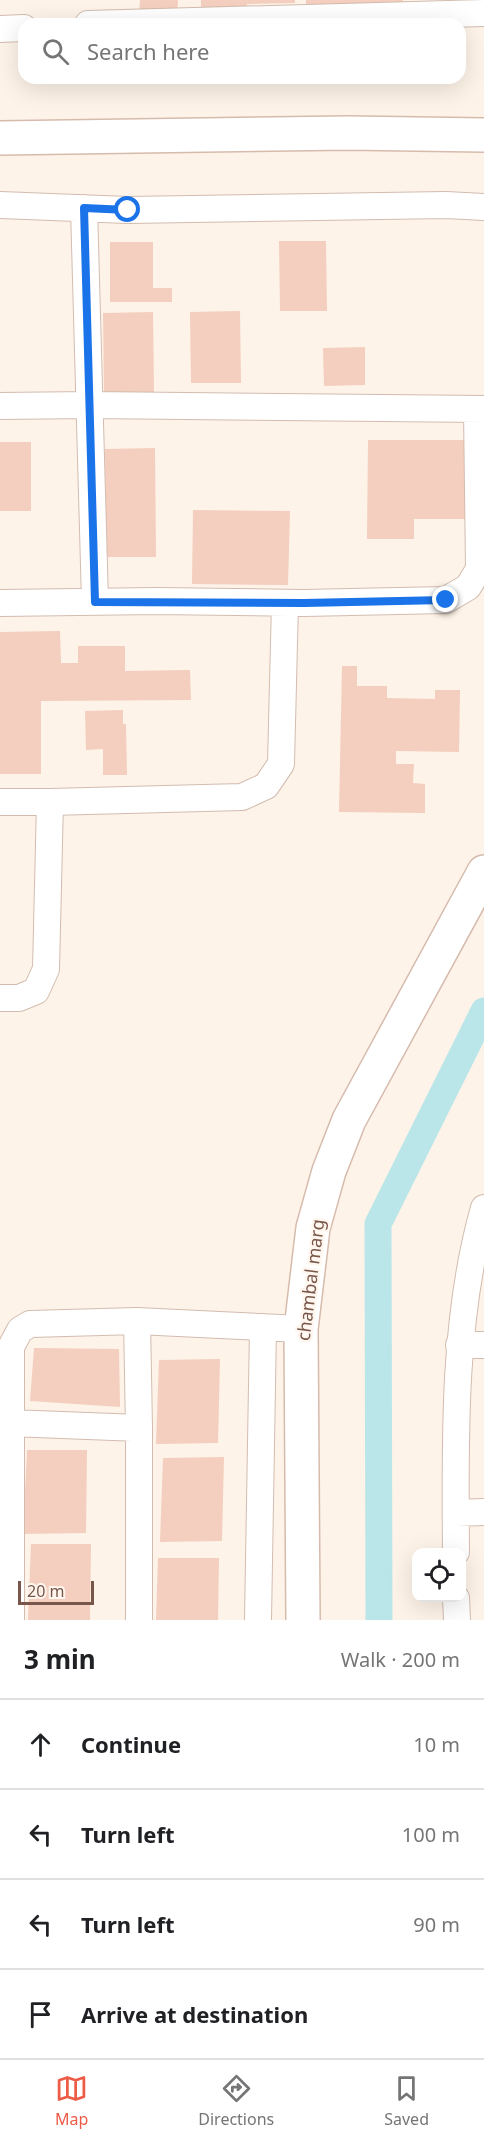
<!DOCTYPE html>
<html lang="en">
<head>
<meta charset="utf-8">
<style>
	body { margin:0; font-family:"Noto Sans",sans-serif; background:#f6f6f6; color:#202124 }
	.controls { position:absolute; right:18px; bottom:18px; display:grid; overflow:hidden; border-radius:12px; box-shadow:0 6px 24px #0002 }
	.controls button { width:54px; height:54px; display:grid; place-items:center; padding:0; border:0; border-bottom:2px solid #e0e0e0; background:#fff; color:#202124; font:30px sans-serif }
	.scale { position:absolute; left:18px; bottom:15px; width:76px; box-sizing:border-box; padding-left:6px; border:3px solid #79564a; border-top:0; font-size:16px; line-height:21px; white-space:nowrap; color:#79564a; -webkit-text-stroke:4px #fff7ef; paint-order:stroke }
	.stop { position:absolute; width:18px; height:18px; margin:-14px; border:4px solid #1a73e8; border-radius:50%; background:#fff }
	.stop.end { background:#1a73e8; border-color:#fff; box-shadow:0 2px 6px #0008 }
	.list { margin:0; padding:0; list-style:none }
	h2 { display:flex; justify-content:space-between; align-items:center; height:78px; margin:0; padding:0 24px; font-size:26px }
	h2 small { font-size:20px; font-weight:400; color:#757577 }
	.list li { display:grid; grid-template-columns:39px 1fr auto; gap:18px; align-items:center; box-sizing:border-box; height:90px; padding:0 24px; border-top:2px solid #e0e0e0 }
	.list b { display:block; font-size:22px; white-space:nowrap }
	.list em { font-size:20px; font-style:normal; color:#757577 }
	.icon { flex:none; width:33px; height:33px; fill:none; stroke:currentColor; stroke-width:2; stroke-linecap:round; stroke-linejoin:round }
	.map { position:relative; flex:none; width:484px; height:1620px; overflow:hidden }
	.search { position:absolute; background:#fff; box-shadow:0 6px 24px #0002; left:18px; right:18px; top:18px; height:66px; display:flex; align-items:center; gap:15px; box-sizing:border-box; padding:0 21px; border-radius:18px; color:#757577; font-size:22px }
	.sheet { height:438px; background:#fff }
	nav { display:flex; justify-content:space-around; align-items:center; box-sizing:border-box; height:84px; border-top:2px solid #e0e0e0; background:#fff; font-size:16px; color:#757577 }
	nav a { display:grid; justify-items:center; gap:3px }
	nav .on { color:#ed5c47 }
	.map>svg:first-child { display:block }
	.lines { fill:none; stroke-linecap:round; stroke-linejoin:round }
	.canal { stroke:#bae6e9; stroke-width:27 }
	.building { fill:#f4cebe }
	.street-casing { stroke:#d3bcaf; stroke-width:28 }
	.secondary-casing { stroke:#d6bbac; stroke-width:36 }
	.street { stroke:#fff; stroke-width:26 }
	.secondary { stroke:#fff; stroke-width:33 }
	.route { stroke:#1a73e8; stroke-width:8 }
	.labels { text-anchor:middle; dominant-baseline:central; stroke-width:5; stroke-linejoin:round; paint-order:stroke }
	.street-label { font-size:18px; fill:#79564a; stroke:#fff7ef }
</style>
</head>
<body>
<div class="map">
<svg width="484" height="1620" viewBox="0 0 484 1620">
	<rect width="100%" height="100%" fill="#fdf3e8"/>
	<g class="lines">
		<path class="canal" d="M 379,1620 L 378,1224 L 484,1011"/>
	</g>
	<path class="building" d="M 140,0 L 178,0 L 177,14 L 139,13 Z
		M 201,0 L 295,0 L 295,3 L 247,4 L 248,13 L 201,14 Z
		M 306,0 L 403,0 L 403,8 L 306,6 Z
		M 279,241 L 326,241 L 327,311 L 280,311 Z
		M 110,242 L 153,242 L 153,288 L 172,288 L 172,302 L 110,302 Z
		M 240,311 L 241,383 L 191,383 L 190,312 Z
		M 153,312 L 154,392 L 104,393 L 103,313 Z
		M 365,347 L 365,385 L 324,386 L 323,348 Z
		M 368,440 L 467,440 L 467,519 L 414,519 L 414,539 L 367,539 Z
		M 0,442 L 31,442 L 31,511 L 0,511 Z
		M 155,448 L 156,557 L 106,557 L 105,449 Z
		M 193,510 L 290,511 L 288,585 L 192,584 Z
		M 60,631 L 61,663 L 78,663 L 78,646 L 125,646 L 125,671 L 190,670 L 191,700 L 41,701 L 41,774 L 0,774 L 0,632 Z
		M 342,666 L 357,666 L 357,686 L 387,686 L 387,698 L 435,699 L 435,690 L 460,690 L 459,752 L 396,751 L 396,764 L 414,764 L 413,783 L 425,784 L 425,813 L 339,812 Z
		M 123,710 L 123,724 L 126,724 L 127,775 L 103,775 L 103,749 L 86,750 L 85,711 Z
		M 34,1348 L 119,1349 L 120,1407 L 30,1401 Z
		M 220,1359 L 218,1443 L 156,1444 L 159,1360 Z
		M 27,1450 L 87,1450 L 86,1533 L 23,1534 Z
		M 224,1457 L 222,1541 L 160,1542 L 163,1458 Z
		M 31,1544 L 91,1544 L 90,1620 L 28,1620 Z
		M 158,1558 L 219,1558 L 218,1620 L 156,1620 Z"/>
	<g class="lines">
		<defs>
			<path id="street" d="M 88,24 L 484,13
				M 0,29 L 24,28
				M 0,205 L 128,210 L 446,205 L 484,207
				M 84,208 L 95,601
				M 0,406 L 90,405 L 484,409
				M 0,603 L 156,601 L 304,603 L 446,600 L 468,587 L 479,569 L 477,409
				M 0,802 L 50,802
				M 0,998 L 19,998 L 36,991 L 46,969 L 50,802 L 242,797 L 266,786 L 281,764 L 285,603
				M 137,1321 L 139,1428 L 139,1620
				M 459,1345 L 484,1345
				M 10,1423 L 139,1428
				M 456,1513 L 484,1512
				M 456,1552 C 455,1440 453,1316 484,1208
				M 456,1598 L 457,1620
				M 11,1620 L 11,1347 L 20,1330 L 30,1324 L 137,1321 L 301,1329
				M 258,1620 L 263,1327"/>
			<path id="secondary" d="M 0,138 L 348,133 L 484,135
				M 303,1620 L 301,1329 L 313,1228 L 329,1171 L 349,1120 L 484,872"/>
		</defs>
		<use href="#street" class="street-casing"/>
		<use href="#secondary" class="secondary-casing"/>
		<use href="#street" class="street"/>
		<use href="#secondary" class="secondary"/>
	</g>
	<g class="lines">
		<path class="route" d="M 128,210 L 84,208 L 95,602 L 304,603 L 446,600"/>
	</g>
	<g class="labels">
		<g class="street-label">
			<text transform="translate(310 1280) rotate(-83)">chambal marg</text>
		</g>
	</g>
</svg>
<div class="controls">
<button><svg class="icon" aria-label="locate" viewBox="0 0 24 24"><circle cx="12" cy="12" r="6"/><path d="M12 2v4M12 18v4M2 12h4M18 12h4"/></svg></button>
</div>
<div class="scale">20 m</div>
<div class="stop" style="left:128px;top:210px"></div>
<div class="stop end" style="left:446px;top:600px"></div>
<div class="search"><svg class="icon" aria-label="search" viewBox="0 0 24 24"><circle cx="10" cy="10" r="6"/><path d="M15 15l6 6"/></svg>Search here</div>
</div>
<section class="sheet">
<h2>3 min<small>Walk · 200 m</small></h2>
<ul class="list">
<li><svg class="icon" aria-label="ahead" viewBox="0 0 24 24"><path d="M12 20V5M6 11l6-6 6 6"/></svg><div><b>Continue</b></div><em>10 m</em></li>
<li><svg class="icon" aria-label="left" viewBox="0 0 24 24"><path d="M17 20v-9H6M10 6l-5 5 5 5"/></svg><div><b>Turn left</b></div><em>100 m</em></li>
<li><svg class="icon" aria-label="left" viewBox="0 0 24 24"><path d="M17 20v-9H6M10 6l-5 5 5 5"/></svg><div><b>Turn left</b></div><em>90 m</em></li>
<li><svg class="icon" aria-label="arrive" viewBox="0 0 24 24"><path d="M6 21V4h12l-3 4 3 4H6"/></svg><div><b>Arrive at destination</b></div></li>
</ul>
</section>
<nav>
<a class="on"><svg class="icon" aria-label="map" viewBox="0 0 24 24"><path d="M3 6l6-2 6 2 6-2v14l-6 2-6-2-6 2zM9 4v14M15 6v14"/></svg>Map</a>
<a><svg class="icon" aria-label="directions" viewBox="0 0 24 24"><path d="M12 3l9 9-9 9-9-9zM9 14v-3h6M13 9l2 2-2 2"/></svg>Directions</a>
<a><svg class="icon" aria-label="saved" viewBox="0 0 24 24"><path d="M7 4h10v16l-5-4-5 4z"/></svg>Saved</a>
</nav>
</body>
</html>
